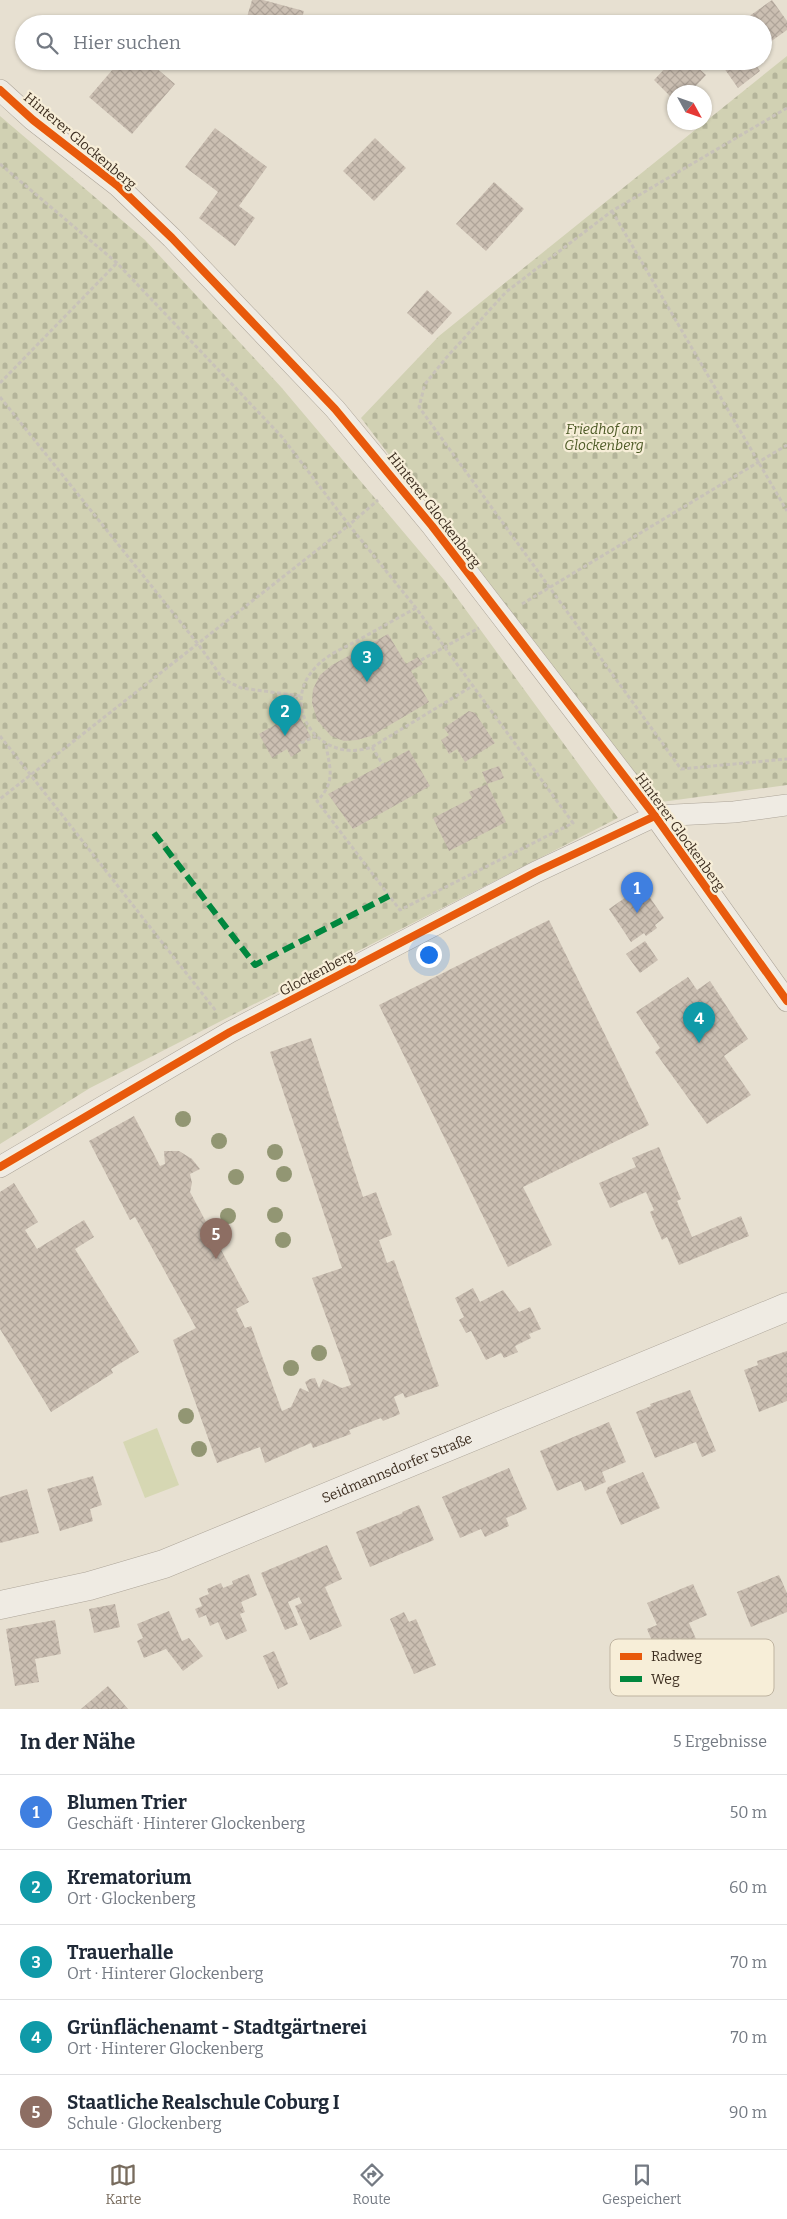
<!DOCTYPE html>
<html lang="de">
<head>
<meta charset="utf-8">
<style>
	body { margin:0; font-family:Bitter,serif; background:#f2f2f3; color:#1f2937 }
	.compass { position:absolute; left:667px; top:85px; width:45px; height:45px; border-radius:50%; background:#fff; box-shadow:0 1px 4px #0004; rotate:130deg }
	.you { position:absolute; left:428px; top:954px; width:18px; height:18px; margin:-12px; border:4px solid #fff; border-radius:50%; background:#1a73e8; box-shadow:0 0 0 8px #1a73e833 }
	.badge { display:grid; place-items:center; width:32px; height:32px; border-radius:50%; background:#786c5e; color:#fff; font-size:16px; font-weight:700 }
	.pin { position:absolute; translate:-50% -41px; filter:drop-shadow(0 1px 2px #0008) }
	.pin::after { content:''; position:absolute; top:26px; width:18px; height:15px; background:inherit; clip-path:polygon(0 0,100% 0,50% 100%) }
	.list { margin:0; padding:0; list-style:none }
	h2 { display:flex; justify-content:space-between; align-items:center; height:65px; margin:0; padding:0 20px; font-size:21px }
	h2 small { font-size:16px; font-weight:400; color:#747a83 }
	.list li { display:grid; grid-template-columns:32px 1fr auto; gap:15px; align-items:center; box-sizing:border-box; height:75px; padding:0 20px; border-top:1px solid #e0e1e3 }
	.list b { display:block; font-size:19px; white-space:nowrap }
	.list p { margin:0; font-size:16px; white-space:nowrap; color:#747a83 }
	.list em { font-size:16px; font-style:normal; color:#747a83 }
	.icon { flex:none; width:28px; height:28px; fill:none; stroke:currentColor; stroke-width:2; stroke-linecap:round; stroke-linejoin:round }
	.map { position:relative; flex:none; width:787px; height:1709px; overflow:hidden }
	.search { position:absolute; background:#fff; box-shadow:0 1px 4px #0004; left:15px; right:15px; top:15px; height:55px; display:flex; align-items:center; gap:12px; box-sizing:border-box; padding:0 18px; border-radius:28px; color:#747a83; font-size:19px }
	.sheet { height:440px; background:#fff }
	nav { display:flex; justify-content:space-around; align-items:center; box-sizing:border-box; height:70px; border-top:1px solid #e0e1e3; background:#fff; font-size:14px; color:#747a83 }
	nav a { display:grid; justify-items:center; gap:2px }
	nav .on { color:#786c5e }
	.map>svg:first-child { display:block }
	.cemetery { fill:url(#cemetery-stones) }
	.pitch { fill:#d6d7b3 }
	.building { fill:url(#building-cross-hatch) }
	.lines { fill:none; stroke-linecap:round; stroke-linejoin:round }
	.minor-casing { stroke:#ada599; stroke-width:22 }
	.tertiary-casing { stroke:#ada599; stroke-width:29 }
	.path { stroke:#c8c2b9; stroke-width:3; stroke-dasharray:4 2.5; stroke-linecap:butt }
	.minor { stroke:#efebe3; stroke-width:21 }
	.tertiary { stroke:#efebe3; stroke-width:28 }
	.quiet { stroke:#00873e; stroke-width:6; stroke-dasharray:12 6; stroke-linecap:butt }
	.cycleway-casing { stroke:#f7eed8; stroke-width:11 }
	.cycleway { stroke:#e8590c; stroke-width:8 }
	.tree { fill:#929673 }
	.labels { text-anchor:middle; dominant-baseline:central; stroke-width:4.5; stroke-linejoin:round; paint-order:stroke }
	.street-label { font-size:14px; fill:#3d2e20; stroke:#f7eed8 }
	.park-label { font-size:14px; font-style:italic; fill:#4d5a26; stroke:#f7eed8 }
	.key { fill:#f7eed8; stroke:#bfb4a1; stroke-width:1 }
	.key-label { font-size:14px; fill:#3d2e20 }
</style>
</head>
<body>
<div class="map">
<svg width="787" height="1709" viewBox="0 0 787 1709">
	<defs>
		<pattern id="cemetery-stones" width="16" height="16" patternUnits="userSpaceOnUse" patternTransform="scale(1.25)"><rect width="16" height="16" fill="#d1d1b3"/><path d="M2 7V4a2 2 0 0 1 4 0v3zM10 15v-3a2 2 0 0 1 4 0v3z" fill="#b4b49a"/></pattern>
		<pattern id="building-cross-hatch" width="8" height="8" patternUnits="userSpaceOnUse" patternTransform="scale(1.25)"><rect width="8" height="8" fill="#cbbfb2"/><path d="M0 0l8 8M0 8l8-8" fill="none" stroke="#afa499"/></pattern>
	</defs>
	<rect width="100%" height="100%" fill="#e7e0d1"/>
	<path class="cemetery" d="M 787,56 L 787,785 L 654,803 L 361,418 L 439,336 Z
		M 0,116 L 145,240 L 281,387 L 444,580 L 618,818 L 90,1088 L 0,1144 Z"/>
	<path class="pitch" d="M 157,1428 L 179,1485 L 145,1498 L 123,1442 Z"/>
	<path class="building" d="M 252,0 L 263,0 L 304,11 L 300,24 L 245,24 Z
		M 772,0 L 787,21 L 787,30 L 763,47 L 763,24 L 738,24 Z
		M 120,61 L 148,61 L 175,84 L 132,134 L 89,97 Z
		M 672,61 L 691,61 L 706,75 L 690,92 L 674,92 L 674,100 L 654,80 Z
		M 719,61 L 753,61 L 760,71 L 738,88 Z
		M 215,128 L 267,167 L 239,206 L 255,218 L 235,246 L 199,218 L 218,192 L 185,167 Z
		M 375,138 L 406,168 L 374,201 L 343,171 Z
		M 494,182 L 524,209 L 486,251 L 456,224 Z
		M 427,290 L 452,313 L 432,335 L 407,313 Z
		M 388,634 L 406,664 L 418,657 L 423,664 L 411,671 L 429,702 L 371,736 L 357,740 L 344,741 L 331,736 L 317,720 L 312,703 L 313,689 L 320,675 L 332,665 Z
		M 469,711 L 475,713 L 495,743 L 465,762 L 457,749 L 449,754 L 441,740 L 449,735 L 444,728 Z
		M 297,712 L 311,737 L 298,745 L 301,751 L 291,757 L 287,749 L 272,758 L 259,734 Z
		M 409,750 L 430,786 L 353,829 L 328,794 Z
		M 499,766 L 504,778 L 487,784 L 482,772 Z
		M 487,784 L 506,822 L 449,851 L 433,818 L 472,798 L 469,792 Z
		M 642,886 L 664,918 L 655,925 L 657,928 L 646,936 L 644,933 L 631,942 L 609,909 Z
		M 549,920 L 649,1125 L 523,1187 L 552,1245 L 508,1267 L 379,1005 Z
		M 645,941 L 658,960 L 640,973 L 626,954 Z
		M 688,977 L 697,990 L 710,981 L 748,1039 L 724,1056 L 751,1095 L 707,1124 L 655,1052 L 660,1048 L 636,1012 Z
		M 311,1038 L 363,1197 L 376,1192 L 392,1235 L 379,1240 L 387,1263 L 394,1260 L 439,1386 L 405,1398 L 403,1393 L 394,1397 L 400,1414 L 383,1421 L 381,1418 L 349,1430 L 351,1434 L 313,1448 L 311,1443 L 265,1463 L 260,1447 L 217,1463 L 173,1340 L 196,1328 L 135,1217 L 130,1220 L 89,1141 L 134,1116 L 160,1166 L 165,1164 L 164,1151 L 179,1151 L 192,1159 L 200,1169 L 190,1174 L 192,1183 L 190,1192 L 249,1302 L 236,1309 L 245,1328 L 251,1326 L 282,1411 L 291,1407 L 300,1388 L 309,1392 L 305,1382 L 310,1379 L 315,1378 L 319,1388 L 323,1379 L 342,1388 L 351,1385 L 312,1278 L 342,1268 L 270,1052 Z
		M 659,1147 L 681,1199 L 677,1201 L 692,1237 L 741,1216 L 749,1236 L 679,1265 L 667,1237 L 662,1240 L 650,1212 L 654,1210 L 646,1192 L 610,1208 L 599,1183 L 636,1167 L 632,1158 Z
		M 14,1183 L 38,1222 L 25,1230 L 37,1249 L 84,1220 L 94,1237 L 75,1249 L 139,1352 L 111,1369 L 113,1373 L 51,1412 L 0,1329 L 0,1192 Z
		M 473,1288 L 480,1302 L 503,1290 L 519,1312 L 530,1307 L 541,1329 L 529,1334 L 531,1338 L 515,1346 L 518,1352 L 504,1358 L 501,1353 L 486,1360 L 471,1331 L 466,1333 L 459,1320 L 464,1317 L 455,1298 Z
		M 787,1351 L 787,1401 L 759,1412 L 744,1370 L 758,1365 L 757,1361 Z
		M 690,1390 L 716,1451 L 702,1457 L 696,1442 L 655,1458 L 636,1412 L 651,1406 L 650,1404 Z
		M 609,1422 L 626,1462 L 602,1472 L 606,1482 L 597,1486 L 585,1491 L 581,1481 L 557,1491 L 540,1451 Z
		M 509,1468 L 527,1509 L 506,1518 L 509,1526 L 485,1537 L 481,1529 L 460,1538 L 442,1497 Z
		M 643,1472 L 660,1508 L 621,1525 L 606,1492 L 608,1487 Z
		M 93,1476 L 102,1505 L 90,1509 L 93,1521 L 60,1531 L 47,1489 Z
		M 27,1489 L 39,1533 L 0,1543 L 0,1497 Z
		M 419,1505 L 434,1540 L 370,1567 L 356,1532 L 403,1513 L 402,1512 Z
		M 327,1545 L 342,1579 L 325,1587 L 342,1626 L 310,1640 L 295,1606 L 302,1603 L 299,1597 L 288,1602 L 298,1625 L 285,1630 L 261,1573 Z
		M 249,1574 L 257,1595 L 241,1602 L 245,1612 L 240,1614 L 247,1631 L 226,1640 L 218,1622 L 210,1626 L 206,1615 L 199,1618 L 195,1609 L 202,1606 L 199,1598 L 209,1594 L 207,1589 L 221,1583 L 223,1588 L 233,1584 L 232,1581 Z
		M 779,1575 L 787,1593 L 787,1612 L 751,1627 L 737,1592 Z
		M 693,1584 L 707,1615 L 689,1623 L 696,1639 L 658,1655 L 647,1629 L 657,1625 L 647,1603 Z
		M 115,1604 L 120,1627 L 94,1633 L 89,1609 Z
		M 169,1611 L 182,1641 L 189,1638 L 203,1656 L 183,1671 L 166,1649 L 144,1658 L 137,1641 L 143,1638 L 137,1624 Z
		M 404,1612 L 409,1622 L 416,1619 L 436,1665 L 414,1674 L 390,1619 Z
		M 55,1620 L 61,1654 L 35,1659 L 39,1682 L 15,1686 L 6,1629 Z
		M 274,1651 L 288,1684 L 278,1689 L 263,1656 Z
		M 108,1686 L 128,1709 L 81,1709 Z"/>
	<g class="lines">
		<defs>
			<path id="minor" d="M 0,90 L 33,120 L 118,186 L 172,238 L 335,409 L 432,526 L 655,816 L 787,1001
				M 0,1167 L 230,1032 L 536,872 L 655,816 L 734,812 L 787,805"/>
			<g id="tertiary">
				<path id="s1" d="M 0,1605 L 89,1586 L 164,1564 L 787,1307"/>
			</g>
		</defs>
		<use href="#minor" class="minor-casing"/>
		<use href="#tertiary" class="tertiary-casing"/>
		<path class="path" d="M 787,108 L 612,211 L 506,292 L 446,358 L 425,384 L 419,407 L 681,769 L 787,759
			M 0,164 L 117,263 L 282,437 L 349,525 L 0,799
			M 612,211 L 787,511
			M 0,383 L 117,263
			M 0,397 L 198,644 L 223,679 L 241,688 L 301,696
			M 522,604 L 787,445
			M 416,608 C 396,619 376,630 355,642 C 341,649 325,656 314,669 C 279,708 321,765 372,747 L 474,685
			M 421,660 L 479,628
			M 277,723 L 277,711 L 286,701 L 300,696
			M 0,736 L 216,1011
			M 301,743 L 316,736
			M 326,745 C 330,769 336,782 317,801 L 400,910 L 573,823 L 416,608 L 349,525 L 378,500
			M 372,747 L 383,765"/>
		<use href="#minor" class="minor"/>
		<use href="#tertiary" class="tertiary"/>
		<path class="quiet" d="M 154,833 L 255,965 L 389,896"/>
		<defs>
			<path id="cycleway" d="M 0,90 L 33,120 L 118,186 L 172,238 L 335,409 L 432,526 L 655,816 L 787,1001
				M 0,1167 L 230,1032 L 536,872 L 655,816"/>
		</defs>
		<use href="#cycleway" class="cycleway-casing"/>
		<use href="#cycleway" class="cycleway"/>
	</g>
	<g class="tree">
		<circle cx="183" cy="1119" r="8"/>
		<circle cx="219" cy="1141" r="8"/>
		<circle cx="275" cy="1152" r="8"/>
		<circle cx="284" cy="1174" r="8"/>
		<circle cx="236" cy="1177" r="8"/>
		<circle cx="275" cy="1215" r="8"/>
		<circle cx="228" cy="1216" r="8"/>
		<circle cx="283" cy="1240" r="8"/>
		<circle cx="319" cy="1353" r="8"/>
		<circle cx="291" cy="1368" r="8"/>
		<circle cx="186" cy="1416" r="8"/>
		<circle cx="199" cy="1449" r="8"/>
	</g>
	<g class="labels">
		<g class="street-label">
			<text transform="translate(80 141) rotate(40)">Hinterer Glockenberg</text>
			<text transform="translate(434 510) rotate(52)">Hinterer Glockenberg</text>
			<text transform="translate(680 832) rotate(54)">Hinterer Glockenberg</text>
			<text transform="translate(317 973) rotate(-28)">Glockenberg</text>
			<text stroke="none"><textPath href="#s1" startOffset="421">Seidmannsdorfer Straße</textPath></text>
		</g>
		<g class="park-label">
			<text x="604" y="429">Friedhof am<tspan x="604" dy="16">Glockenberg</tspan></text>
		</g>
	</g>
	<rect x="610" y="1639" width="164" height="57" rx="8" class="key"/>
	<rect x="620" y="1653" width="22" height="7" fill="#e8590c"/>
	<rect x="620" y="1676" width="22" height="6" fill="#00873e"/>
	<g class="key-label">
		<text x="651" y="1661">Radweg</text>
		<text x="651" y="1684">Weg</text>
	</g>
</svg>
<svg class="compass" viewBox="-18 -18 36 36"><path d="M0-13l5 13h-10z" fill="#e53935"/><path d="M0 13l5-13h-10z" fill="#747a83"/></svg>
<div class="you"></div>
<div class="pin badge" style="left:637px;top:913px;background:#3f7fe0">1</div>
<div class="pin badge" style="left:285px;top:736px;background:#0f9aa8">2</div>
<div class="pin badge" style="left:367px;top:682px;background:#0f9aa8">3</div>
<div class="pin badge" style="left:699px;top:1043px;background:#0f9aa8">4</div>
<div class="pin badge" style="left:216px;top:1259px;background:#8d6e63">5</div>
<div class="search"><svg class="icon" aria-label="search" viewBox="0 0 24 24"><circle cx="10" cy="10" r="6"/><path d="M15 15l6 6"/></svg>Hier suchen</div>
</div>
<section class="sheet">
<h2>In der Nähe<small>5 Ergebnisse</small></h2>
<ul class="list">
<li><span class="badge" style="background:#3f7fe0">1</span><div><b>Blumen Trier</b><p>Geschäft · Hinterer Glockenberg</p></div><em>50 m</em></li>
<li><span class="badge" style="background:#0f9aa8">2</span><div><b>Krematorium</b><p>Ort · Glockenberg</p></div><em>60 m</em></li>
<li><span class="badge" style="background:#0f9aa8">3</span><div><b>Trauerhalle</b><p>Ort · Hinterer Glockenberg</p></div><em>70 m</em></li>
<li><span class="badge" style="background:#0f9aa8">4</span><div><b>Grünflächenamt - Stadtgärtnerei</b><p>Ort · Hinterer Glockenberg</p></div><em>70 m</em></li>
<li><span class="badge" style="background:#8d6e63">5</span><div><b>Staatliche Realschule Coburg I</b><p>Schule · Glockenberg</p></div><em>90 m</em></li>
</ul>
</section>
<nav>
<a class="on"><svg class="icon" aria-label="map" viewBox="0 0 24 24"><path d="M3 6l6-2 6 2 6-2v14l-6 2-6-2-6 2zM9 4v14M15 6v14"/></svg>Karte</a>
<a><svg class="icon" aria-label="directions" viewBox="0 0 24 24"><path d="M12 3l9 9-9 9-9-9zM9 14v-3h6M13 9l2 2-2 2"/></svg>Route</a>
<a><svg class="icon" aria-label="saved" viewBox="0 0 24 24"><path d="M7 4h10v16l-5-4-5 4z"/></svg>Gespeichert</a>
</nav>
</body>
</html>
